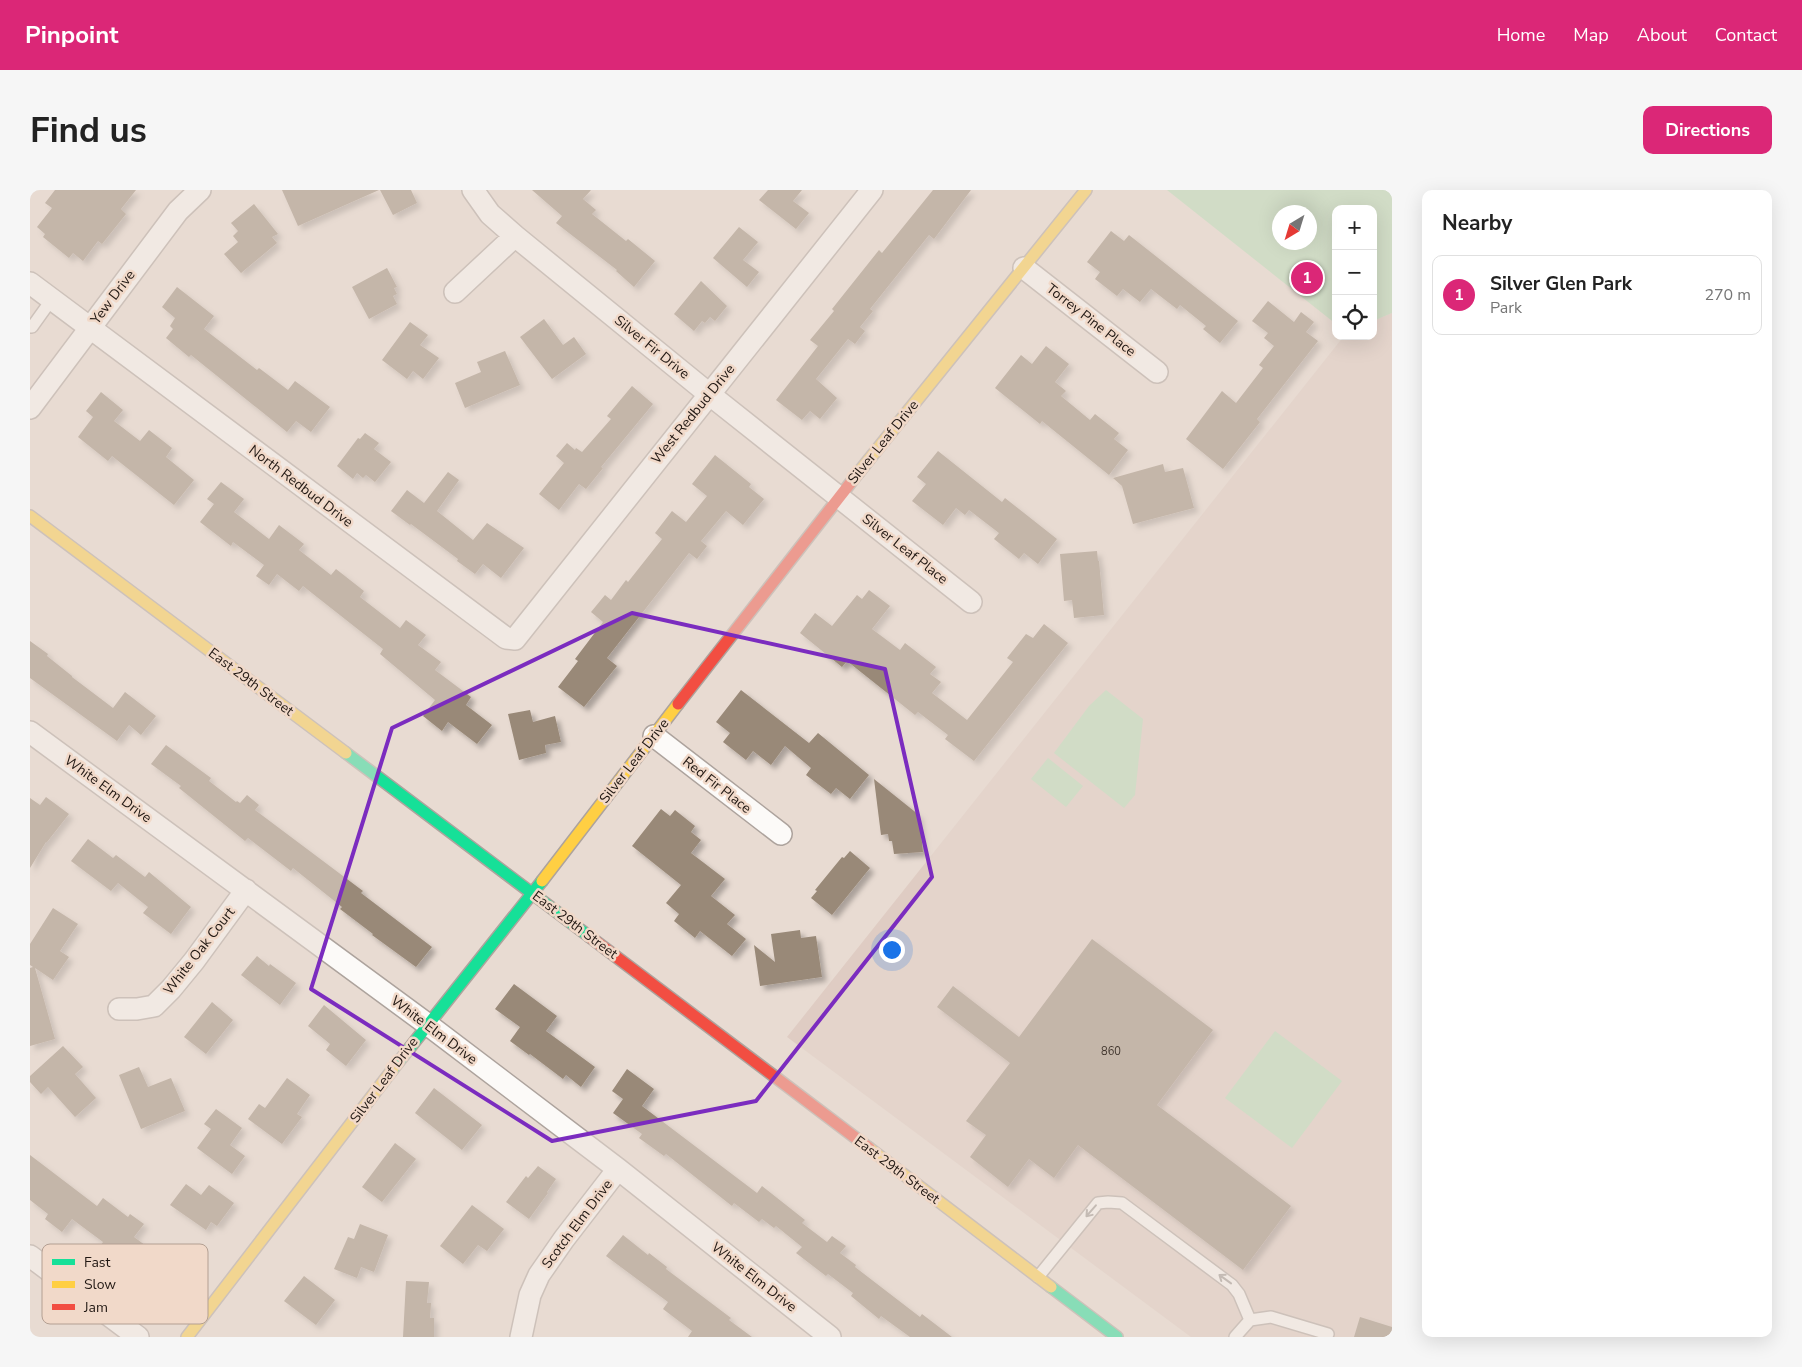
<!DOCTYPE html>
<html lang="en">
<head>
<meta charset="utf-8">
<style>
	body { margin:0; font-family:"Nunito Sans",sans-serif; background:#f6f6f6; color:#222 }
	.controls { position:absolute; right:15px; top:15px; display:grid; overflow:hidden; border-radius:10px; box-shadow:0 5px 20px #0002 }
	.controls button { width:45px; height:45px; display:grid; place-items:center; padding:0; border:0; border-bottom:1px solid #e0e0e0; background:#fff; color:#222; font:25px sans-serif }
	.compass { position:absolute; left:1242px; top:15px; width:45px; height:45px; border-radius:50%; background:#fff; box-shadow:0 5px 20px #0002; rotate:218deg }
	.you { position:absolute; left:861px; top:759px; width:18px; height:18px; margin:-12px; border:4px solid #fff; border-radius:50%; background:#1a73e8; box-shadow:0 0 0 8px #1a73e833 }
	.badge { display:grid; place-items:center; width:32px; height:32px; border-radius:50%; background:#db2777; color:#fff; font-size:16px; font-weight:700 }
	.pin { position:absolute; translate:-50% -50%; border:2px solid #fff; box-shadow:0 1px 5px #0006 }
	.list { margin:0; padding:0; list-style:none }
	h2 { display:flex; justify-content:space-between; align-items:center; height:65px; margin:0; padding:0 20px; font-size:21px }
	h2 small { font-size:16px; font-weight:400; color:#767676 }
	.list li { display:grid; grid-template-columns:32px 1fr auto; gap:15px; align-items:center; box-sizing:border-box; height:80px; margin:0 10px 10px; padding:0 10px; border:1px solid #e0e0e0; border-radius:10px }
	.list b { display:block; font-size:19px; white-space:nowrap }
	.list p { margin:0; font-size:16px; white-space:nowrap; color:#767676 }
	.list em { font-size:16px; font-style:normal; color:#767676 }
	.icon { flex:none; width:28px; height:28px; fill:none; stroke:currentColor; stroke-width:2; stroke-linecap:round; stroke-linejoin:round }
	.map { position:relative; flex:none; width:1362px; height:1147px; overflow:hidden; border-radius:10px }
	header { display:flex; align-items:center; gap:30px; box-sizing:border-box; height:70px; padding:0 25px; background:#db2777; color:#fff }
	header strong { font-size:24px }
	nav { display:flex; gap:28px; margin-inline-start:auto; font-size:18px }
	.intro { display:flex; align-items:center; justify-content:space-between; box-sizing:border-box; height:120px; padding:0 30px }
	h1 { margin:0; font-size:35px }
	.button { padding:12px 22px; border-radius:10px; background:#db2777; color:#fff; font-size:18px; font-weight:700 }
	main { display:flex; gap:30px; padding:0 30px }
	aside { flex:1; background:#fff; border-radius:10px; box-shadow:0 5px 20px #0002 }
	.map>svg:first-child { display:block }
	.education { fill:#dfccc3 }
	.green { fill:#b5deb9; fill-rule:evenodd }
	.building { fill:#998978; filter:url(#shadow) }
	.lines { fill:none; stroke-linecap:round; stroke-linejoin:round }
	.lane-casing { stroke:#ada39d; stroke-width:14 }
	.street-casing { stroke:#ada39d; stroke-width:24 }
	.fast-casing { stroke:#ada39d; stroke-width:14 }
	.slow-casing { stroke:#ada39d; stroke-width:14 }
	.jam-casing { stroke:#ada39d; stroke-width:14 }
	.lane { stroke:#fcfaf8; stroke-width:11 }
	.street { stroke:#fcfaf8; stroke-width:21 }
	.fast { stroke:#16e098; stroke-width:11 }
	.slow { stroke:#ffcf43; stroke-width:11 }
	.jam { stroke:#f24e42; stroke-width:11 }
	.oneway { stroke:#999491 }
	.marked { fill:none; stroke:#7b2cbf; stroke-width:4; stroke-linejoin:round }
	.labels { text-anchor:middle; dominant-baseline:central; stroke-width:5; stroke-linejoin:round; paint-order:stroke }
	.number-label { font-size:11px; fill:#3f342c }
	.street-label { font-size:14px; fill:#211813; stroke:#f1d9c9 }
	.key { fill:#f1d9c9; stroke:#b39f92; stroke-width:1 }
	.key-label { font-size:14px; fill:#211813 }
</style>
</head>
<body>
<header>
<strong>Pinpoint</strong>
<nav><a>Home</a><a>Map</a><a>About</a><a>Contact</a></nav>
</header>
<div class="intro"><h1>Find us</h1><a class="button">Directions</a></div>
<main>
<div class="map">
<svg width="1362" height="1147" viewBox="0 0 1362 1147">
	<defs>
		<filter id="shadow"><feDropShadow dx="4.5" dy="4.5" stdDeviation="2.5" flood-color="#0004"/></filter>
	</defs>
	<rect width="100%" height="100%" fill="#e8dbd2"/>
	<path class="education" d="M 1362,123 L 1362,1147 L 1161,1147 L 757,847 L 1314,146 L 1343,146 L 1343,131 Z"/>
	<path class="green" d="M 1137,0 L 1362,0 L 1362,123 L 1343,131 L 1343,19 L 1306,19 L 1306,134 ZM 1280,22 L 1280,52 L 1250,52 L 1250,22 Z
		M 1076,500 L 1113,529 L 1105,605 L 1094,618 L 1024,563 L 1059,516 Z
		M 1018,568 L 1053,596 L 1036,617 L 1001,589 Z
		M 1245,841 L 1312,891 L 1262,958 L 1195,908 Z"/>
	<path class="building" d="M 25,0 L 106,0 L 91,19 L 96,24 L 72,54 L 68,51 L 53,71 L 43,63 L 39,68 L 13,47 L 15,44 L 7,37 L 22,18 L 15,13 Z
		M 252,0 L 349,0 L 268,36 Z
		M 350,0 L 381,0 L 387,13 L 363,25 Z
		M 502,0 L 561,0 L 553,9 L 566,20 L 562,24 L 596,51 L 598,49 L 625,71 L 604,97 L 586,81 L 587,80 L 526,33 L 532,26 Z
		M 738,0 L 772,0 L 763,11 L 779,23 L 766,39 L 729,10 Z
		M 903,0 L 941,0 L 904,49 L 899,45 L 840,119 L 843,121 L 830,137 L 835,141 L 825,154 L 818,149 L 786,189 L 807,208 L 790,229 L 780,221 L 772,230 L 746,210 L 788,156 L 780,150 L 804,121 L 802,119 L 849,60 L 852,63 Z
		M 224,14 L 248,44 L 242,47 L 247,53 L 211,83 L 194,64 L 208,52 L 203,46 L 208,41 L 201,33 Z
		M 709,37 L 728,52 L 713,70 L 729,82 L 717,97 L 683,68 Z
		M 1081,41 L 1094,51 L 1099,45 L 1208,131 L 1190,153 L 1173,139 L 1176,136 L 1150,115 L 1147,119 L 1121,99 L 1110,112 L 1093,99 L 1087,106 L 1065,89 L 1070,82 L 1057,72 Z
		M 357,78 L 367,97 L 364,98 L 367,104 L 363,106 L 367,114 L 339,129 L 322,97 Z
		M 671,91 L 697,116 L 685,131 L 680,127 L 675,133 L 672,131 L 664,141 L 644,124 Z
		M 147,97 L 184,126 L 174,139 L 227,180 L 229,178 L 258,200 L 265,191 L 300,217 L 281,242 L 266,231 L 257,242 L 161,165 L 159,167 L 136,148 L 143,139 L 140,136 L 145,128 L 132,117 Z
		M 1238,111 L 1264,132 L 1271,122 L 1284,132 L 1276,142 L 1288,151 L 1227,229 L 1230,232 L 1193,279 L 1156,249 L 1192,201 L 1206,213 L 1233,178 L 1229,175 L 1244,156 L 1234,148 L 1238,143 L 1222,131 Z
		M 514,129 L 533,155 L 544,147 L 556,164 L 522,189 L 490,147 Z
		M 380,132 L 398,145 L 390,155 L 409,168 L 393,189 L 383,181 L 377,189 L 352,170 Z
		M 1016,156 L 1039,174 L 1025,192 L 1036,201 L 1031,206 L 1060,230 L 1065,224 L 1089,243 L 1084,249 L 1098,260 L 1079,285 L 1012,231 L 1010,234 L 965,198 L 991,165 L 1002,174 Z
		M 475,161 L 490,195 L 435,218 L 425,193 L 451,182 L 447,172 Z
		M 602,196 L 623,214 L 571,277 L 573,278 L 556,299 L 549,294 L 529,320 L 509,304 L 534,273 L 526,266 L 537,253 L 545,260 L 546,258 L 552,262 L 581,229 L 577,226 Z
		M 71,202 L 93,220 L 84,231 L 110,251 L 119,240 L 142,258 L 136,267 L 164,290 L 144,315 L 82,266 L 78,271 L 48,247 L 63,227 L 56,221 Z
		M 335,243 L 349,253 L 344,259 L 361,272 L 345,292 L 336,285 L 333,288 L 327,283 L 323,289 L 307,276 L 328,248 L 330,249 Z
		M 908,261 L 972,312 L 975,308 L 1027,349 L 1008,374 L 994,363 L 989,369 L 964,349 L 969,343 L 939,320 L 935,325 L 926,318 L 913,335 L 882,311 L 896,294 L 887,287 Z
		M 685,265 L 721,294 L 719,297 L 734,309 L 713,335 L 696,321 L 671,351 L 677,356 L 667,369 L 659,363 L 577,468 L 587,476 L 554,517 L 528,497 L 548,471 L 545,469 L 573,432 L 561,422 L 575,405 L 581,410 L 596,390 L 598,392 L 632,349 L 625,343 L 642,321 L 656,332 L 677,306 L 662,294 Z
		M 1133,274 L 1135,282 L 1153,278 L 1164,318 L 1103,334 L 1092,296 L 1083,288 Z
		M 418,282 L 429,290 L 407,321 L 443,350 L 457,333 L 494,358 L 471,388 L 453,374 L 445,384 L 427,371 L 428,369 L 381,334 L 380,335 L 361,321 L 377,300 L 394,313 Z
		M 191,292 L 214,309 L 204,322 L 239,349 L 249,335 L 274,354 L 269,360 L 301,385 L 306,379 L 334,401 L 330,407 L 370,438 L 376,430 L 396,445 L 388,455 L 411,472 L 405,480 L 441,507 L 436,515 L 462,535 L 447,554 L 418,532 L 412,541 L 393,526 L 405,510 L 350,464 L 353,459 L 273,396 L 269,401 L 247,384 L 239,395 L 226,386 L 234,375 L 203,352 L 201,356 L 170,332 L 184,314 L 177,309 Z
		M 1067,361 L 1068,371 L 1069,371 L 1074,425 L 1044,428 L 1042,410 L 1034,411 L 1030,364 Z
		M 839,400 L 860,416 L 842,439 L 870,460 L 875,453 L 906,477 L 900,484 L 911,492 L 902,503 L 937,530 L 983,472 L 977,468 L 996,444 L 1003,448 L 1014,434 L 1038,453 L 944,571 L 915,549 L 918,545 L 888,522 L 885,525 L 817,471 L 812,477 L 770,443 L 785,423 L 802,436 L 827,405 L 832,409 Z
		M 0,451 L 18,464 L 17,466 L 42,486 L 42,487 L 83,518 L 95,502 L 126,526 L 111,545 L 99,535 L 87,551 L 0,488 Z
		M 711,500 L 779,553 L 788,543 L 839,585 L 820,609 L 806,598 L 801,604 L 776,585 L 781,578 L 755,556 L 741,575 L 723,561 L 716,570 L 693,552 L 700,543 L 686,532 Z
		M 500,520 L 503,532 L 525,526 L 531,552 L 515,555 L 516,563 L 489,570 L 478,524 Z
		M 136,555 L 181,588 L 179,591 L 206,612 L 207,611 L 210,613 L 217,605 L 229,615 L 225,620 L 333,701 L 331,703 L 402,757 L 386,777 L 342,745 L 343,744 L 310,719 L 312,717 L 263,678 L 261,681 L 218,648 L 215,651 L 149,598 L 151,596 L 121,574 Z
		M 844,589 L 889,625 L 893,662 L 864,664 L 862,651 L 859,651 L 858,644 L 851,645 Z
		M 16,607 L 39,624 L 17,652 L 16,652 L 0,678 L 0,608 L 10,615 Z
		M 631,619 L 640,626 L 645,620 L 665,636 L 661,642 L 671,650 L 661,663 L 695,689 L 681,706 L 705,725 L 697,734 L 716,749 L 702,766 L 670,741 L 665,748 L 644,731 L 649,724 L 636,713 L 651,695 L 602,656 Z
		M 58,649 L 83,668 L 86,665 L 115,687 L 119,682 L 161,717 L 141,744 L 113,723 L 118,717 L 88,693 L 81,701 L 41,671 Z
		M 820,661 L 840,678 L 802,725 L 781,708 L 787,701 L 785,700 L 812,667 L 814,668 Z
		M 23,718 L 48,734 L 30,761 L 39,767 L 23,790 L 5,778 L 25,849 L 0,856 L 0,778 L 3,777 L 0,775 L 0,754 Z
		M 770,740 L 771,748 L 786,746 L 792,787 L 730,796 L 724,755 L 745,772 L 741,744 Z
		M 1062,749 L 1183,840 L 1127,915 L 1261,1016 L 1213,1080 L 1048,955 L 1024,988 L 999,969 L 978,997 L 940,967 L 956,945 L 936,931 L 980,873 L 907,817 L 923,796 L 989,847 Z
		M 227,766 L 239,776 L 240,774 L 266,793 L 250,815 L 211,785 Z
		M 484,794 L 527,826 L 516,841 L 565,877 L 551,897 L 536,885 L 533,889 L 500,864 L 499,865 L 480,851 L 490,837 L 465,819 Z
		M 182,812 L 203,830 L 176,864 L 154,847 Z
		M 294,815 L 336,850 L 316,876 L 296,860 L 300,854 L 278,836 Z
		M 33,856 L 53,877 L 45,884 L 66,908 L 45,927 L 18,897 L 11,904 L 0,892 L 0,886 Z
		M 109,877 L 118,897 L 141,888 L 155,921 L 111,939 L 89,885 Z
		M 597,879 L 624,899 L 612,916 L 727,1003 L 732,996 L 775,1030 L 772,1033 L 797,1052 L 802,1046 L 816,1056 L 810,1063 L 826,1075 L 825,1077 L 890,1127 L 892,1124 L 922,1147 L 880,1147 L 851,1126 L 849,1129 L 821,1106 L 823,1103 L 798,1084 L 796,1086 L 766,1063 L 772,1057 L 746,1036 L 744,1038 L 732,1029 L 729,1032 L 704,1013 L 702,1016 L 636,964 L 634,966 L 609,948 L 612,944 L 583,923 L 593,909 L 582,901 Z
		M 257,888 L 280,905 L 267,924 L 272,927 L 252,954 L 218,929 L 229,914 L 235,918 Z
		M 404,898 L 452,935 L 432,960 L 385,923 Z
		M 186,919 L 212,938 L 200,955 L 215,966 L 202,984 L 167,958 L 181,939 L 174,934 Z
		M 365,953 L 386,969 L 352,1012 L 332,997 Z
		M 0,965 L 67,1016 L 73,1008 L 98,1027 L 100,1024 L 114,1034 L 104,1047 L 138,1072 L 137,1074 L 144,1079 L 143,1081 L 152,1087 L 136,1108 L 118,1096 L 112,1104 L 63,1066 L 73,1052 L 42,1029 L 32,1042 L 15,1029 L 18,1024 L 0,1010 Z
		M 508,976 L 526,989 L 517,1002 L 518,1003 L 499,1029 L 476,1012 L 496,986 L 498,988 Z
		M 156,994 L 171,1005 L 179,995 L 204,1013 L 187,1036 L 181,1032 L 176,1040 L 140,1015 Z
		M 442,1015 L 474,1039 L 457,1061 L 448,1055 L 433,1074 L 410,1056 Z
		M 330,1034 L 358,1045 L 344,1082 L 331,1077 L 327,1088 L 304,1079 L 318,1047 L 324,1049 Z
		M 593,1045 L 618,1065 L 619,1063 L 637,1077 L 636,1079 L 701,1128 L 699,1130 L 722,1147 L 658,1147 L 662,1141 L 633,1119 L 638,1112 L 576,1066 Z
		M 274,1086 L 305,1110 L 286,1135 L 254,1111 Z
		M 376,1091 L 399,1092 L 397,1113 L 401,1113 L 400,1128 L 404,1128 L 404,1147 L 373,1147 Z
		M 1330,1127 L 1362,1137 L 1362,1147 L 1324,1147 Z"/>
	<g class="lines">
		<defs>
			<path id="lane" d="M 0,137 L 2,137 L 22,109
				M 1008,1087 L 1068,1013 L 1078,1012 L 1092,1013 L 1202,1095 L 1209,1104 L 1220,1130
				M 1205,1147 L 1220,1130 L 1241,1127 L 1298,1144"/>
			<path id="street" d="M 443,0 L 460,24 L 485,46 L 679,204 L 941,412
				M 994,78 L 1127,182
				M 0,93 L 476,448 L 485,449 L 842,0
				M 425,102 L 485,46
				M 0,218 L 148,21 L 170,0
				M 0,542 L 397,834 L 588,979 L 800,1147
				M 624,546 L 751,644
				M 89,819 L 107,819 L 124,816 L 141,799 L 164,771 L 216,700
				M 0,1066 L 108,1147
				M 491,1147 L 500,1105 L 509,1085 L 534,1049 L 588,979"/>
			<path id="fast" d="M 316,563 L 560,747
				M 363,879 L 512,691
				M 1021,1097 L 1087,1147"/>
			<path id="slow" d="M 829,282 L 1056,0
				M 0,326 L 316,563
				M 512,691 L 648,514
				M 839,958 L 1021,1097
				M 157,1147 L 363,879"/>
			<path id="jam" d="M 648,514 L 829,282
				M 560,747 L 839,958"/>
		</defs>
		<use href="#lane" class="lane-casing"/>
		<use href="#street" class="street-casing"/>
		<use href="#fast" class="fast-casing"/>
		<use href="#slow" class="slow-casing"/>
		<use href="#jam" class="jam-casing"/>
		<use href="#lane" class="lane"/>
		<use href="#street" class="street"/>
		<use href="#fast" class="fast"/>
		<use href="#slow" class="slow"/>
		<use href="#jam" class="jam"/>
	</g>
	<defs><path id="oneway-shaft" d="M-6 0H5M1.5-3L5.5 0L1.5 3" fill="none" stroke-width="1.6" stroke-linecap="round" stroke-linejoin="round" transform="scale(1.25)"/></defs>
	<g class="oneway">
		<use href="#oneway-shaft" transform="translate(1061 1021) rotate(131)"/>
		<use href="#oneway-shaft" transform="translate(1195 1089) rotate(-144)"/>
	</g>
	<path d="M0 0H1362V1147H0ZM 602,423 L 855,479 L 902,687 L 726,911 L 522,951 L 281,799 L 362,538 Z" fill="#e8dbd2" fill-opacity=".55" fill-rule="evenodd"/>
	<path class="marked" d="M 602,423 L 855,479 L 902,687 L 726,911 L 522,951 L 281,799 L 362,538 Z"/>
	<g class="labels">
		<g class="number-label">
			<text x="1081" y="861">860</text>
		</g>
		<g class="street-label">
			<text transform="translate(83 107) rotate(-53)">Yew Drive</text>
			<text transform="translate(1061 130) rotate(38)">Torrey Pine Place</text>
			<text transform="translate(622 157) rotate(39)">Silver Fir Drive</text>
			<text transform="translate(663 224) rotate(-51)">West Redbud Drive</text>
			<text transform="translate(853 252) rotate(-51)">Silver Leaf Drive</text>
			<text transform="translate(271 296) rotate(37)">North Redbud Drive</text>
			<text transform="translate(875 359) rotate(38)">Silver Leaf Place</text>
			<text transform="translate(221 492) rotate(37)">East 29th Street</text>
			<text transform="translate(604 571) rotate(-52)">Silver Leaf Drive</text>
			<text transform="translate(687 595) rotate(38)">Red Fir Place</text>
			<text transform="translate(78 599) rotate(36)">White Elm Drive</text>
			<text transform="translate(545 735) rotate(37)">East 29th Street</text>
			<text transform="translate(169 761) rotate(-52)">White Oak Court</text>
			<text transform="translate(404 840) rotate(37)">White Elm Drive</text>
			<text transform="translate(354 890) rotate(-53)">Silver Leaf Drive</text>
			<text transform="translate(867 980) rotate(37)">East 29th Street</text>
			<text transform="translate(547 1034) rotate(-53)">Scotch Elm Drive</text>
			<text transform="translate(724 1087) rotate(38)">White Elm Drive</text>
		</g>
	</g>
	<rect x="12" y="1054" width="166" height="80" rx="8" class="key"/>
	<rect x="22" y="1069" width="23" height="6" fill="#16e098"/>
	<rect x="22" y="1091" width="23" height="7" fill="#ffcf43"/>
	<rect x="22" y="1114" width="23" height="6" fill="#f24e42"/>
	<g class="key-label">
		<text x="54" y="1077">Fast</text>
		<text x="54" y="1099">Slow</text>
		<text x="54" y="1122">Jam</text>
	</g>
</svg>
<div class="controls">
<button>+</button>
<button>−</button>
<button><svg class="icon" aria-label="locate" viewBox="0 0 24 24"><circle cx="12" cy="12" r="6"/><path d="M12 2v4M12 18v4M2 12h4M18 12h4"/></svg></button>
</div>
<svg class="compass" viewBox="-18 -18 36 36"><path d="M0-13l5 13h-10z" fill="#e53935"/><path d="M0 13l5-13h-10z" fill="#767676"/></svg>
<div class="you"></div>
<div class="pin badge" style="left:1277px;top:88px">1</div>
</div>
<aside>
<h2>Nearby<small></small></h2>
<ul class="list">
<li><span class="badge">1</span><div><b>Silver Glen Park</b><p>Park</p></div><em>270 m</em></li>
</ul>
</aside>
</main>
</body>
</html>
